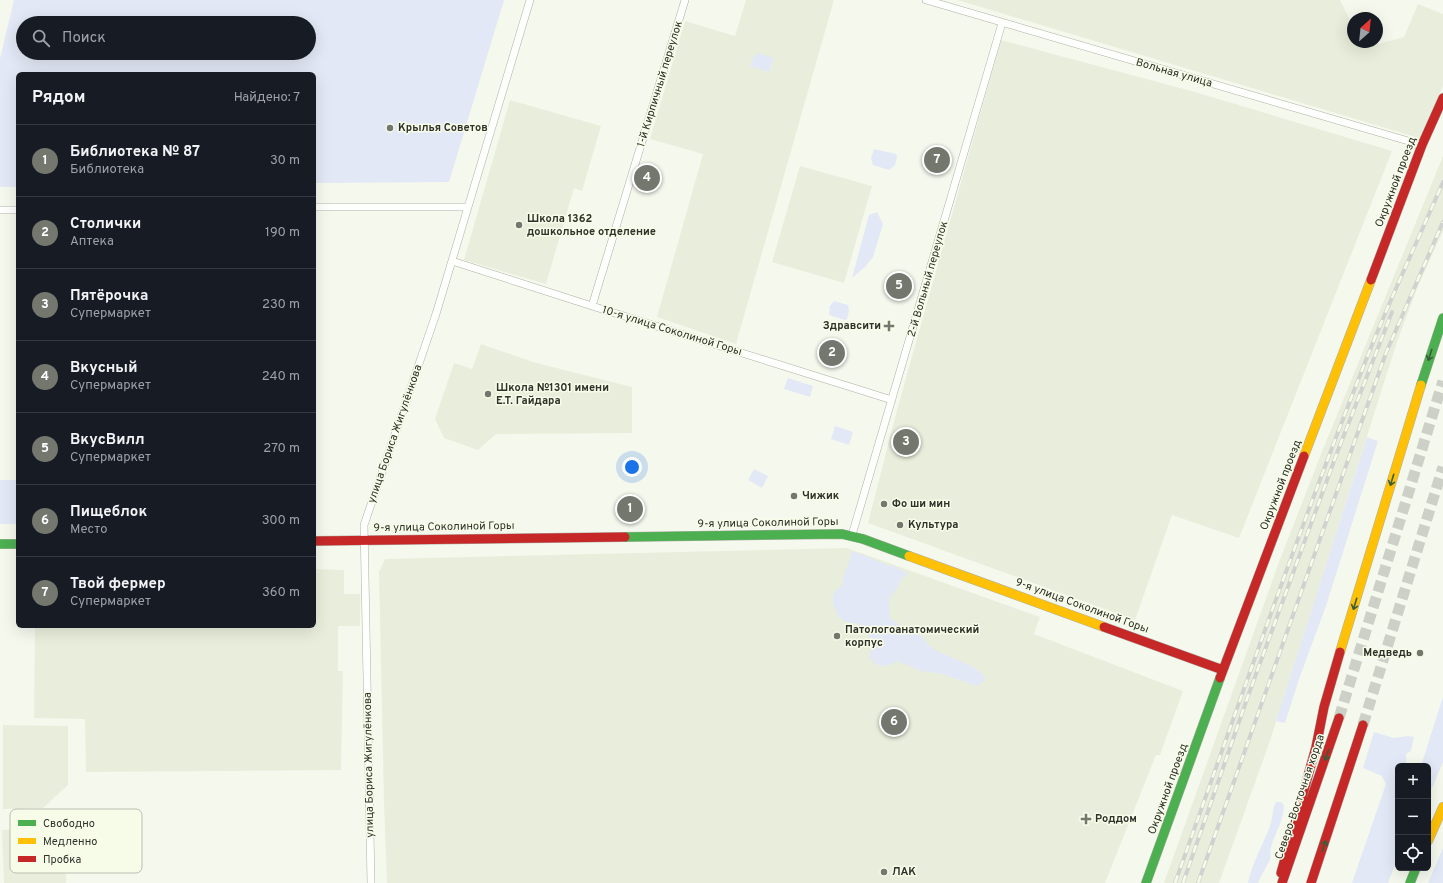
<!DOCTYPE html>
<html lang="ru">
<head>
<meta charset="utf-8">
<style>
	body { margin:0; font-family:Overpass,sans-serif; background:#20242c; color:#f1f3f6 }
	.controls { position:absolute; right:12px; bottom:12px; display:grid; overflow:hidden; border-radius:6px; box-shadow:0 4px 16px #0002 }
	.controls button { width:36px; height:36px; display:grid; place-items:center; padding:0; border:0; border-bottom:1px solid #363941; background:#171b24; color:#f1f3f6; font:20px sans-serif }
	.compass { position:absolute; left:1347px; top:12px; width:36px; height:36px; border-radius:50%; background:#171b24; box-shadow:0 4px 16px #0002; rotate:27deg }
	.you { position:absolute; left:632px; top:467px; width:14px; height:14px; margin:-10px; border:3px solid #fff; border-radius:50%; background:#1a73e8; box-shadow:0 0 0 6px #1a73e833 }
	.badge { display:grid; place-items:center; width:26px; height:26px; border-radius:50%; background:#74776e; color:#fff; font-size:13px; font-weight:700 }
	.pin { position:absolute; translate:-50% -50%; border:2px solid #fff; box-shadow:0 1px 4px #0006 }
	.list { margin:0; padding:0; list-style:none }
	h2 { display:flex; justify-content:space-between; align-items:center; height:52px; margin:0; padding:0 16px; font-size:17px }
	h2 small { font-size:13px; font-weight:400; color:#9ea1a6 }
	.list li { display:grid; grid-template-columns:26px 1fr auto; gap:12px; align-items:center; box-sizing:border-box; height:72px; padding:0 16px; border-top:1px solid #363941 }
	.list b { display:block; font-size:15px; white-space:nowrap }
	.list p { margin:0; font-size:13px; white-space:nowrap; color:#9ea1a6 }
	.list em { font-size:13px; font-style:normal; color:#9ea1a6 }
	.icon { flex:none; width:22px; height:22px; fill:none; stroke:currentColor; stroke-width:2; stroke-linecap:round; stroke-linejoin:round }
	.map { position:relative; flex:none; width:1443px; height:883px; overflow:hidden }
	.search { position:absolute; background:#171b24; box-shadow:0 4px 16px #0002; left:16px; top:16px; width:300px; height:44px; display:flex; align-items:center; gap:10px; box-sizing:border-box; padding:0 14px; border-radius:22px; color:#9ea1a6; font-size:15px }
	.panel { position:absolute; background:#171b24; box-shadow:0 4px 16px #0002; left:16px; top:72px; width:300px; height:556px; border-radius:6px }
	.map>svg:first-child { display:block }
	.built { fill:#e9eedc }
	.green { fill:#e2e8f5; fill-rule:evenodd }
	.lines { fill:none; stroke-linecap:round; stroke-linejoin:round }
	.primary-tunnel { stroke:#cdd0c6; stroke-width:11; stroke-dasharray:11 5.5; stroke-linecap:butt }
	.street-casing { stroke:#adafa7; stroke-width:8 }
	.fast-casing { stroke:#adafa7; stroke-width:10 }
	.slow-casing { stroke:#adafa7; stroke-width:10 }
	.jam-casing { stroke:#adafa7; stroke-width:10 }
	.street { stroke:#fefefc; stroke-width:7 }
	.fast { stroke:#4caf50; stroke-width:9 }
	.slow { stroke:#ffc107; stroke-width:9 }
	.jam { stroke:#c62828; stroke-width:9 }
	.rail-casing { stroke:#d1d2cf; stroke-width:4 }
	.rail { stroke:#f7fce9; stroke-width:2.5; stroke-dasharray:8; stroke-linecap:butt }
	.oneway { stroke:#395d37 }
	.poi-dot { fill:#74776e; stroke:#f7fce9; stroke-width:1.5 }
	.labels { text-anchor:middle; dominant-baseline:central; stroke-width:3; stroke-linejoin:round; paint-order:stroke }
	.street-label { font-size:11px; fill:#2f312a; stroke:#f7fce9 }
	.poi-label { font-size:11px; font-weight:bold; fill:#2f312a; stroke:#f7fce9; text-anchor:start }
	.key { fill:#f7fce9; stroke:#bbbfb0; stroke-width:1 }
	.key-label { font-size:11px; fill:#2f312a }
</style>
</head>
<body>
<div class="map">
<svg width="1443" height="883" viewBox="0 0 1443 883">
	<rect width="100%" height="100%" fill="#f5f8ed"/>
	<path class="built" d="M 746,0 L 834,0 L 736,344 L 657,317 L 703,154 L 650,139 L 685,21 L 735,36 Z
		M 957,0 L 1340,0 L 1353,26 L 1353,42 L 1361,42 L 1364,48 L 1404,37 L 1418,4 L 1443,14 L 1443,86 L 1419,138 Z
		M 1001,40 L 1195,92 L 1392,151 L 1239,538 L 1172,515 L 1135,620 L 868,523 L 897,410 Z
		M 510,100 L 601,126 L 582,191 L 574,188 L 546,284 L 464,260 Z
		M 1443,156 L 1443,231 L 1418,286 L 1397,342 L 1270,741 L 1219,883 L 1164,883 L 1279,562 L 1323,449 Z
		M 800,166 L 872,186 L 844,283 L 772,262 Z
		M 481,344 L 533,362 L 632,387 L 632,433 L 496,434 L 478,450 L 444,438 L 435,419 L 454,363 L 472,369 Z
		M 847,548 L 1040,617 L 1034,634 L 1183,691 L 1160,755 L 1156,755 L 1105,883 L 387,883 L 384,803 L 379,572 L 385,559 Z
		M 314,569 L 344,570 L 344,594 L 360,594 L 360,626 L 338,626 L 338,671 L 343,671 L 341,770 L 86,772 L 85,719 L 34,718 L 35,626 L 314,626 Z
		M 3,725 L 68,726 L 68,785 L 43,808 L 3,809 Z
		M 65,829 L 66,883 L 4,883 L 2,830 Z"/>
	<path class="green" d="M 14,0 L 504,0 L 449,182 L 314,183 L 314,74 L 18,74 L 18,187 L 0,187 L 0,59 ZM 23,23 L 309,23 L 309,53 L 23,53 Z
		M 758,53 L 774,58 L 769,72 L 750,66 L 753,58 Z
		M 874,149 L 896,154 L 897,157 L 895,165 L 889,170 L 873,165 L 871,158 Z
		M 877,212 L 883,224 L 873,257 L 865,267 L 852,278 L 869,215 Z
		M 834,301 L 848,305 L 849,311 L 847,319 L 845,320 L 829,315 L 830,306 Z
		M 788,378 L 813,386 L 810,397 L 784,389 Z
		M 835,426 L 853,432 L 849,445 L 831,439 Z
		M 1367,437 L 1378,441 L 1326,606 L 1299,679 L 1285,723 L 1276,721 Z
		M 754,469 L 768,476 L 762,488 L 748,480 Z
		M 0,480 L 18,480 L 18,524 L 0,524 Z
		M 851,552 L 855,552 L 890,566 L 894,566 L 908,574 L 901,579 L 898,587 L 890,597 L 889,600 L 890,618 C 899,626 910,627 919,634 C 925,640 929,647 937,651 C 951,658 976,665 985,677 L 984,681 L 977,686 L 942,674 L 921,671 L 897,661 L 884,667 L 876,664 L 869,658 C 874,646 869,628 856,623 C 852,623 847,623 844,621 C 837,617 831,602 833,595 C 834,591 839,588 842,586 L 843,577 L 850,560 Z
		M 1443,697 L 1443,762 L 1432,788 L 1428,789 L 1428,766 L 1421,766 Z
		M 1374,732 L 1394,738 L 1408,736 L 1414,737 L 1411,751 L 1406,754 L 1406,766 L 1398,766 L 1398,857 L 1388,883 L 1352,883 L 1386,784 L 1382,776 L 1363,768 Z
		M 1276,802 L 1281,802 L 1284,805 C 1284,820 1275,833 1271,847 C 1270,851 1271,856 1270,860 C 1266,868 1261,875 1258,883 L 1248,883 C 1252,863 1263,845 1270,826 C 1273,818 1272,809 1276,802 Z
		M 1443,848 L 1443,883 L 1428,883 Z"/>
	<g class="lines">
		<path class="primary-tunnel" d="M 1339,718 L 1443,381
			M 1363,725 L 1443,467"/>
		<defs>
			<path id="street" d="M 926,0 L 1422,145
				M 314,207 L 468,207
				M 0,210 L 18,210
				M 452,261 L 592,306 L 892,400
				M 592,306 L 685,0
				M 852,535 L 1002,23
				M 371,883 L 364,525 L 436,314 L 530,0"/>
			<path id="fast" d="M 1421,385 L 1443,318
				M 625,537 L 842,534 L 863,539 L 909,556
				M 0,544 L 18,544
				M 1146,883 L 1220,678
				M 1410,883 L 1416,868"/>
			<path id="slow" d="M 1304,456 L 1371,280
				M 909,556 L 1104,627
				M 1340,652 L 1421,385
				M 1428,841 L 1443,807"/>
			<path id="jam" d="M 1371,280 L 1422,145 L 1443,98
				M 314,541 L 625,537
				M 1104,627 L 1223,670
				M 1220,678 L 1304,456
				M 1281,873 L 1316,747 L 1324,707 L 1340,652
				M 1282,883 L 1339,718
				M 1311,883 L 1363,725"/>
		</defs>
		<use href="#street" class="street-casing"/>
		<use href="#fast" class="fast-casing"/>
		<use href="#slow" class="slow-casing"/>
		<use href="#jam" class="jam-casing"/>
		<use href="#street" class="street"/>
		<use href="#fast" class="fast"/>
		<use href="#slow" class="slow"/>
		<use href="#jam" class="jam"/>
		<defs>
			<path id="rail" d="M 1175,883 C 1238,707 1299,529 1368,355 C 1391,297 1418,240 1443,182
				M 1183,883 L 1248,696 L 1337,453 L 1392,312
				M 1198,883 L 1386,353 L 1443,222"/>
		</defs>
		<use href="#rail" class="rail-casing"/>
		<use href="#rail" class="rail"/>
	</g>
	<defs><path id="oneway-shaft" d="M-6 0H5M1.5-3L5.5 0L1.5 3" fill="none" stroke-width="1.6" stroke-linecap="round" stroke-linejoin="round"/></defs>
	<g class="oneway">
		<use href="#oneway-shaft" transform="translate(1430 355) rotate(108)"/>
		<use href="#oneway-shaft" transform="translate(1392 480) rotate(107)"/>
		<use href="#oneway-shaft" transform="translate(1355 604) rotate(107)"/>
		<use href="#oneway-shaft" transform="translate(1327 755) rotate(109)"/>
		<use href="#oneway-shaft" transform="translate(1324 846) rotate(-71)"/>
	</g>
	<g class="poi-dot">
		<circle cx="390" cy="128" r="4"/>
		<circle cx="519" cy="225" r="4"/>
		<path d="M887 320h4v4h4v4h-4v4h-4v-4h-4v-4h4z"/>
		<circle cx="488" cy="394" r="4"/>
		<circle cx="794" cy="496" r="4"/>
		<circle cx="884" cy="504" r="4"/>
		<circle cx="900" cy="525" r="4"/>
		<circle cx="837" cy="636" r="4"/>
		<circle cx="1420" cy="653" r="4"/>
		<path d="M1084 813h4v4h4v4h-4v4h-4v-4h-4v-4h4z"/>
		<circle cx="884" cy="872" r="4"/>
	</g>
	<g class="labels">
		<g class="street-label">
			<text transform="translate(1174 73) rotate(16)">Вольная улица</text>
			<text transform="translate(660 84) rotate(-73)">1-й Кирпичный переулок</text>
			<text transform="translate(1396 182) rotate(-69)">Окружной проезд</text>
			<text transform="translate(928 279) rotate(-74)">2-й Вольный переулок</text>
			<text transform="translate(672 331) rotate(17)">10-я улица Соколиной Горы</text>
			<text transform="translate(395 434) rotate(-71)">улица Бориса Жигулёнкова</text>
			<text transform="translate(1281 485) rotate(-69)">Окружной проезд</text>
			<text transform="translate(768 523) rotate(-1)">9-я улица Соколиной Горы</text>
			<text transform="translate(444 527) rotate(-1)">9-я улица Соколиной Горы</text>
			<text transform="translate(1082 606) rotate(20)">9-я улица Соколиной Горы</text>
			<text transform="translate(369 765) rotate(-91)">улица Бориса Жигулёнкова</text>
			<text transform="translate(1168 789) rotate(-70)">Окружной проезд</text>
			<text transform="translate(1300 797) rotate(-71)">Северо-Восточная хорда</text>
		</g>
		<g class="poi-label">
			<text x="398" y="128">Крылья Советов</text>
			<text x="527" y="219">Школа 1362<tspan x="527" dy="13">дошкольное отделение</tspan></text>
			<text x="881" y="326" text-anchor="end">Здравсити</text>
			<text x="496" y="388">Школа №1301 имени<tspan x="496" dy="13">Е.Т. Гайдара</tspan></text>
			<text x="802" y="496">Чижик</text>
			<text x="892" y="504">Фо ши мин</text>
			<text x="908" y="525">Культура</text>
			<text x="845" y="630">Патологоанатомический<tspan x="845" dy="13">корпус</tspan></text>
			<text x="1412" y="653" text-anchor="end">Медведь</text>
			<text x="1095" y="819">Роддом</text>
			<text x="892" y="872">ЛАК</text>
		</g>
	</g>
	<rect x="10" y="809" width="132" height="64" rx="6" class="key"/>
	<rect x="18" y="820" width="18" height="6" fill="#4caf50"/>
	<rect x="18" y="838" width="18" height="6" fill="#ffc107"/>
	<rect x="18" y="856" width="18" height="6" fill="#c62828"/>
	<g class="key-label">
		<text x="43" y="827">Свободно</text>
		<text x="43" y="845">Медленно</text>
		<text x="43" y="863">Пробка</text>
	</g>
</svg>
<div class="controls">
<button>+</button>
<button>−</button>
<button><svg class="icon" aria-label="locate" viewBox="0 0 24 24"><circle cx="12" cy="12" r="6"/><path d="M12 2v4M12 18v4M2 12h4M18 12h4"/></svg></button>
</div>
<svg class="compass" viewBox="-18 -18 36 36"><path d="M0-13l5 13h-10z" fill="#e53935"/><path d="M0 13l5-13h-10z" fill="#9ea1a6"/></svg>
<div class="you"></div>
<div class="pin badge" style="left:630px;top:509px">1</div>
<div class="pin badge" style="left:832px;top:353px">2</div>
<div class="pin badge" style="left:906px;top:442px">3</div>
<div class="pin badge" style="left:647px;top:178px">4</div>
<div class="pin badge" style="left:899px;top:286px">5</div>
<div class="pin badge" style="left:894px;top:722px">6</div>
<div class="pin badge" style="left:937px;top:160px">7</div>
<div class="search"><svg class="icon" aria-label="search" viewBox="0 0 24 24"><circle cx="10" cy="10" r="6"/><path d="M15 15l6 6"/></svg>Поиск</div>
<section class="panel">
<h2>Рядом<small>Найдено: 7</small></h2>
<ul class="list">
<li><span class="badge">1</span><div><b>Библиотека № 87</b><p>Библиотека</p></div><em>30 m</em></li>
<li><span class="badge">2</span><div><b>Столички</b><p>Аптека</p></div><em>190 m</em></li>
<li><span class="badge">3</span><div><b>Пятёрочка</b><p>Супермаркет</p></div><em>230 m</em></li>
<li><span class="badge">4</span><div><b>Вкусный</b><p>Супермаркет</p></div><em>240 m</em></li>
<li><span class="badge">5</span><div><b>ВкусВилл</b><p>Супермаркет</p></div><em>270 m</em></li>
<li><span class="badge">6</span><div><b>Пищеблок</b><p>Место</p></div><em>300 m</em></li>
<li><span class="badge">7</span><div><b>Твой фермер</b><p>Супермаркет</p></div><em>360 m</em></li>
</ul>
</section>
</div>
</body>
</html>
